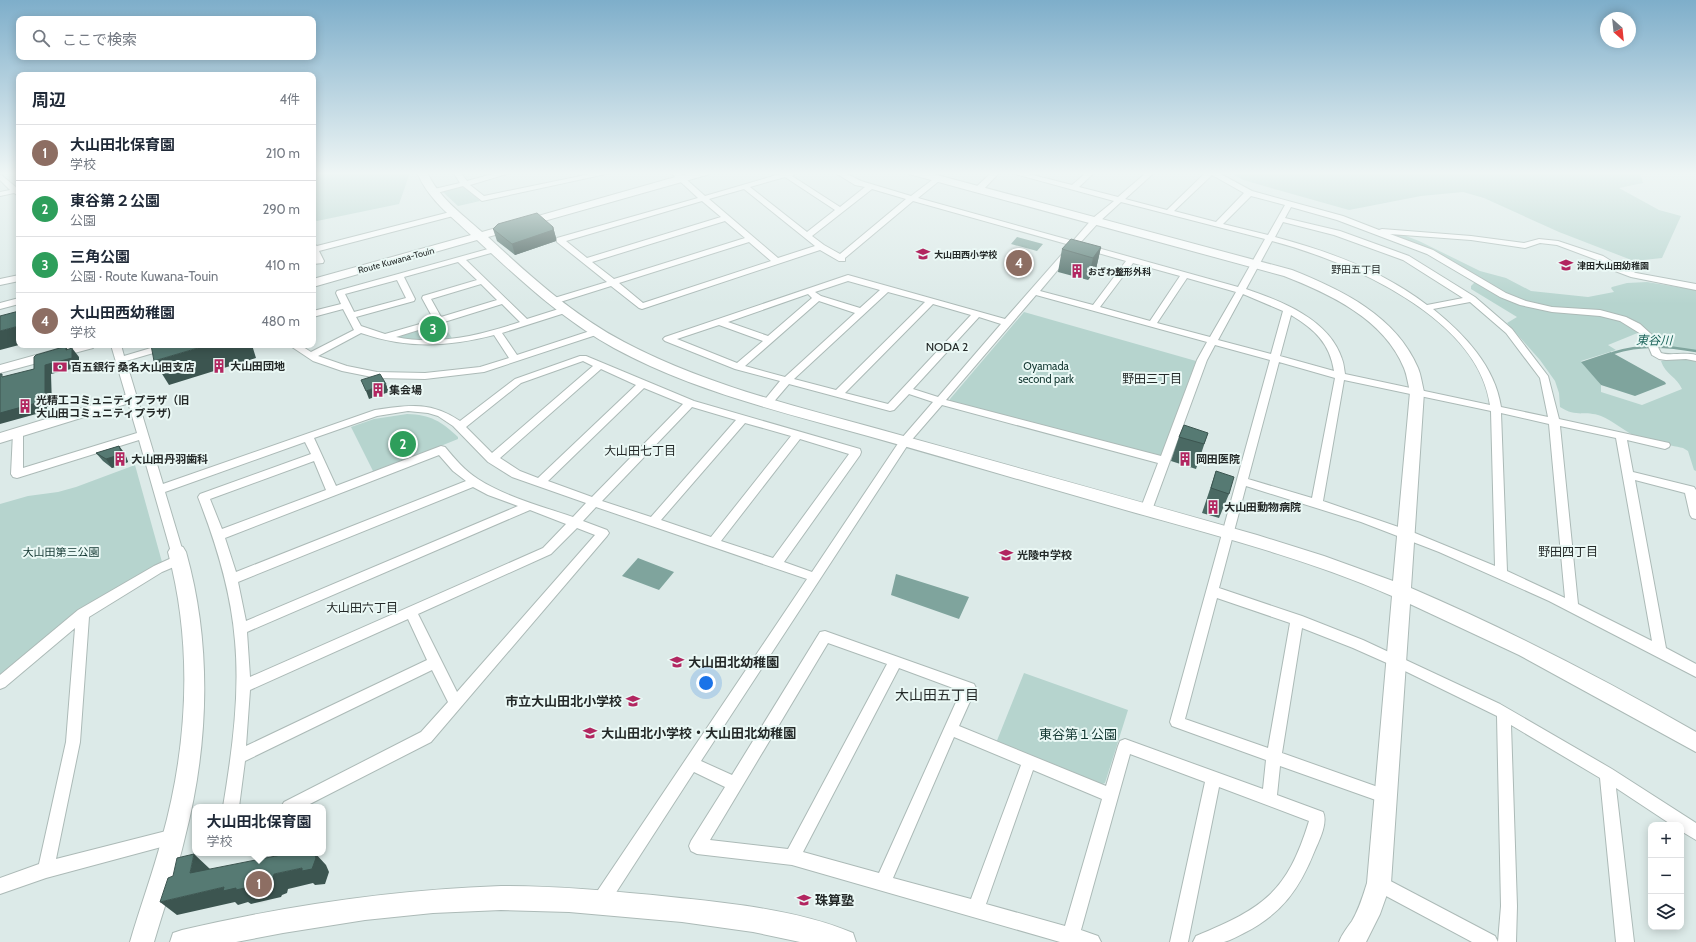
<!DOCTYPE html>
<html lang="ja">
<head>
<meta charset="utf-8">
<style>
	body { margin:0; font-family:Cabin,"Noto Sans JP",sans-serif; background:#f2f2f3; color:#1f2937 }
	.controls { position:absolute; right:12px; bottom:12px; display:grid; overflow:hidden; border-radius:8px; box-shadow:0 2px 10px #0003 }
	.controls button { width:36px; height:36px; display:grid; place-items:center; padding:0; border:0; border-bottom:1px solid #e0e1e3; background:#fff; color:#1f2937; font:20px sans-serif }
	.compass { position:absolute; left:1600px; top:12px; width:36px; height:36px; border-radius:50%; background:#fff; box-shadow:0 2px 10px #0003; rotate:153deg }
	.you { position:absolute; left:706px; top:683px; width:14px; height:14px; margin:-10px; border:3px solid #fff; border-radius:50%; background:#1a73e8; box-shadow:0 0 0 6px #1a73e833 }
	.badge { display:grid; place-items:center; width:26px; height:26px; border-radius:50%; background:#b22660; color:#fff; font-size:13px; font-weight:700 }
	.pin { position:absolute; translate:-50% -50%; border:2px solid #fff; box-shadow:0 1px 4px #0006 }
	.popup { position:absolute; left:192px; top:804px; width:134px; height:52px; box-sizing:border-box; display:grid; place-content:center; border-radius:8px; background:#fff; filter:drop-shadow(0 1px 3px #0005); font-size:13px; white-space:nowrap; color:#747a83 }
	.popup b { font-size:15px; color:#1f2937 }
	.popup::after { content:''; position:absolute; left:50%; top:100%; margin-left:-8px; border:8px solid transparent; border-top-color:#fff }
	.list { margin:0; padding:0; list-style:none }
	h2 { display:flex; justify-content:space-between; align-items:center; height:52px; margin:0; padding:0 16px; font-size:17px }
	h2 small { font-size:13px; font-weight:400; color:#747a83 }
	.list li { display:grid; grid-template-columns:26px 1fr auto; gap:12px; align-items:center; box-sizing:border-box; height:56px; padding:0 16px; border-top:1px solid #e0e1e3 }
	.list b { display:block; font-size:15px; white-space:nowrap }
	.list p { margin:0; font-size:13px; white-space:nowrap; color:#747a83 }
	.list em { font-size:13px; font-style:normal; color:#747a83 }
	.icon { flex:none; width:22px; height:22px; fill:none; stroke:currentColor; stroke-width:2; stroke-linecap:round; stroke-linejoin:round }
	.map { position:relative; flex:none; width:1696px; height:942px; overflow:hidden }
	.search { position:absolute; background:#fff; box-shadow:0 2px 10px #0003; left:16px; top:16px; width:300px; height:44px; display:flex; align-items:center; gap:10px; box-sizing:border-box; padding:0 14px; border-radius:8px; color:#747a83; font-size:15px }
	.panel { position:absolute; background:#fff; box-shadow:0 2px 10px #0003; left:16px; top:72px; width:300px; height:276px; border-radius:8px }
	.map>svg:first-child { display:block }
	.green { fill:#b6d4ce }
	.water { fill:#7fa49d }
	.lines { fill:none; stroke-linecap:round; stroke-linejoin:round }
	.stream { stroke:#7fa49d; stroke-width:2.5 }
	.street-casing { stroke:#acbab7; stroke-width:2 }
	.secondary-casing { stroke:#acbab7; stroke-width:2 }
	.street { fill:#fff; fill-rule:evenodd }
	.secondary { fill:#fff; fill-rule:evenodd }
	.wall { fill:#4a6963 }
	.shaded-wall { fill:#3c5550 }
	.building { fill:#567a73; stroke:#3c5550 }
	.labels { text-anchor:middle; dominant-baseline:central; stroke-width:4; stroke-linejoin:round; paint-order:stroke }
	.far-poi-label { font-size:9px; font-weight:bold; fill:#242928; stroke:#eaf8f5; text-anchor:start }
	.far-street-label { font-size:9px; fill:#242928; stroke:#eaf8f5 }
	.far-neighbourhood-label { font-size:10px; fill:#242928; stroke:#eaf8f5 }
	.poi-label { font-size:11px; font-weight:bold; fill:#242928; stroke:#eaf8f5; text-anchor:start }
	.park-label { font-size:11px; fill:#10352f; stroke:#eaf8f5 }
	.water-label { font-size:12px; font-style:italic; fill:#1c645b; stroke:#eaf8f5 }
	.neighbourhood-label { font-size:12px; fill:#242928; stroke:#eaf8f5 }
	.near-poi-label { font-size:13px; font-weight:bold; fill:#242928; stroke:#eaf8f5; text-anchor:start }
	.near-park-label { font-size:13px; fill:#10352f; stroke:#eaf8f5 }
	.near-neighbourhood-label { font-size:14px; fill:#242928; stroke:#eaf8f5 }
</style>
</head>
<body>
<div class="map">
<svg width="1696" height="942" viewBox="0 0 1696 942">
	<rect width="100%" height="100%" fill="#dceae8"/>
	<path class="green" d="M 313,172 L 409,172 L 410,173 L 399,204 L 317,221 L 313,219 Z
		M 1230,172 L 1640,172 L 1643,183 L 1619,188 L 1659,210 L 1681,216 L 1662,258 L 1634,261 L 1559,232 L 1484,198 L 1463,192 L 1421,196 L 1349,210 L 1243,180 Z
		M 461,186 L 464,186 L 480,201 L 458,206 L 443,192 L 445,190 Z
		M 1393,233 L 1401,234 L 1419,241 L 1480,271 L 1506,278 L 1531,291 L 1588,297 L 1614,292 L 1611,288 L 1612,287 L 1627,283 L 1647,282 L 1696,290 L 1696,351 L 1657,345 L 1647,332 L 1595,310 L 1551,308 L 1513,298 L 1469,273 L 1471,272 L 1437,252 L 1387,234 Z
		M 1474,283 L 1478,283 L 1524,305 L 1596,313 L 1624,322 L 1640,332 L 1608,345 L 1616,350 L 1581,361 L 1601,385 L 1601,392 L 1642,405 L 1682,389 C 1677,377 1665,374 1661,361 L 1678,357 L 1696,359 L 1696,471 L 1694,470 L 1688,451 L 1683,448 C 1670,445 1643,441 1633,435 C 1622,429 1613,421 1601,416 C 1585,410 1577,418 1560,407 L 1559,393 L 1555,381 L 1540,360 L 1507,323 L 1517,317 L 1471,289 L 1471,286 Z
		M 1024,312 L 1196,361 L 1161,456 L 1157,456 L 950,401 L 950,399 Z
		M 442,322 L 453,340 L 426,341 L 394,338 Z
		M 407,414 C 431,415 441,421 458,437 L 458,439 L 374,473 L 351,427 L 374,419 Z
		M 135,465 L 162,562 L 0,679 L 0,504 L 28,496 L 58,492 L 76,487 Z
		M 1024,673 L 1128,710 L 1105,783 L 1100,785 L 996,743 Z"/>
	<path class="water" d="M 1017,237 L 1043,244 L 1037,251 L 1011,244 Z
		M 1611,352 L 1665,382 L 1666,384 L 1635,396 L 1601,385 L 1581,362 Z
		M 638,558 L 674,572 L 659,590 L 622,576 Z
		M 896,574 L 969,597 L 959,619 L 891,595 Z"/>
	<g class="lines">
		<path class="stream" d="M 1613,353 C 1641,344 1668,346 1696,351"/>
		<defs>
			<path id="street" d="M 453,172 L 460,172 L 467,181 L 500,172 L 513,172 L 470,185 L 484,196 L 600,172 L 615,172 L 482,201 L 463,186 L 433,194 L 430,194 L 430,190 L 460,183 Z
				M 670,172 L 678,172 L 705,196 L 787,172 L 799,172 L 792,176 L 840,207 L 865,187 L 855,185 L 834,172 L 843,172 L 861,181 L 911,196 L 936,177 L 939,177 L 939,181 L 918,198 L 1073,241 L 1093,218 L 1114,201 L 1008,172 L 1021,172 L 1072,185 L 1087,172 L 1095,172 L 1079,187 L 1118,197 L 1147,172 L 1155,172 L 1125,199 L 1167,210 L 1206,172 L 1217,172 L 1252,191 L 1343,216 L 1379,230 L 1382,229 L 1471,236 L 1524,243 L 1539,239 L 1558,241 L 1603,256 L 1621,267 L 1636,273 L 1696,284 L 1696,290 L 1631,277 L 1615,271 L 1597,260 L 1557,245 L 1540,243 L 1525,248 L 1471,240 L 1390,234 L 1433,250 L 1506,293 L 1526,301 L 1552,307 L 1600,310 L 1626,317 L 1640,324 L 1651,334 L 1661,353 C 1669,356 1685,352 1696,355 L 1696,361 L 1686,359 L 1666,360 L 1659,359 L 1652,355 L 1645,338 L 1641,334 L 1620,321 L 1600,316 L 1552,312 L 1520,305 L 1500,297 L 1427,254 L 1337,220 L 1291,207 L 1285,218 L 1340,231 L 1409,256 L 1475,297 L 1512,329 L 1548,376 L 1559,419 L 1669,443 L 1670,445 L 1669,447 L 1665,449 L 1627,440 L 1633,472 L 1690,486 L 1694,487 L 1696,490 L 1696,519 L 1692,518 L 1690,515 L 1685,493 L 1635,480 L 1666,648 L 1696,664 L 1696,677 L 1549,601 L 1439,552 L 1361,522 L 1246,486 L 1219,588 L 1302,616 L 1363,640 L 1500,704 L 1612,769 L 1696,823 L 1696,840 L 1681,831 L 1681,825 L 1672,825 L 1616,788 L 1634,942 L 1616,942 L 1600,778 L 1511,725 L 1517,906 L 1516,942 L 1498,942 L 1501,906 L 1497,716 L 1407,672 L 1353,648 L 1302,628 L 1282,753 L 1392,792 L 1395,797 L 1392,802 L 1387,804 L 1280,766 L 1277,795 L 1323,812 C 1328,822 1320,839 1315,850 C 1300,888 1282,914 1244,933 C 1238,936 1231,940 1224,942 C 1215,942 1203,942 1193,942 L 1196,936 C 1263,908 1287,893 1309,821 L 1219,787 L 1188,942 L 1170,942 L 1205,782 L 1130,754 L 1081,930 L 1098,936 L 1101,942 L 1060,942 L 792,865 L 697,854 L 691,851 L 689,846 L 691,841 L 725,787 L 694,772 L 606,908 L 600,910 L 594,908 L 592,902 L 594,896 L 807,579 L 596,507 L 583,521 L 607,530 L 609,533 L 607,536 L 431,742 L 304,807 L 281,807 L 284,802 L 421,732 L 448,702 L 432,670 L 245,761 L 239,807 L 223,807 C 232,752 240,696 235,641 C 231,591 216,543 198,497 L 200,494 L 311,454 L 305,442 L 165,492 L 183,552 L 180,556 L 183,557 L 185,560 L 183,563 L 162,572 L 89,617 L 80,742 L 56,859 L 174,829 L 180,832 L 182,837 L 180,842 L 46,878 L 0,894 L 0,878 L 39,864 L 66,742 L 75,628 L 5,687 L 0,689 L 0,675 L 78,610 L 154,566 L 176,556 L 173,555 L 171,552 L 139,440 L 17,478 L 13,477 L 11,474 L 13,433 L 14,431 L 22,431 L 23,433 L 23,468 L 137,433 L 111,345 L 121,345 L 124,356 L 161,345 L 176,345 L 174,347 L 126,361 L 163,484 L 375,410 C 410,405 430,401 460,421 L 515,379 L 580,356 L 586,356 L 694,401 L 860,449 L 861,452 L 860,455 L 784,562 L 812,572 L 901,439 L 933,402 L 909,394 L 894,410 L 890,411 L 789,384 L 771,405 L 767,406 L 762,403 L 780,381 L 735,369 L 665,341 L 663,339 L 665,337 L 848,275 L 1005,319 L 1070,245 L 913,201 L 845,258 L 845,261 L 839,261 L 820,250 L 642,309 L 639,308 L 611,286 L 557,303 L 551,303 L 550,301 L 551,299 L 607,282 L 557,242 L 557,238 L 698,198 ZM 1212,175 L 1244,193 L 1216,222 L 1174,211 ZM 785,177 L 835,210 L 807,232 L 750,187 ZM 744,189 L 815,246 L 778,258 L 709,199 ZM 872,189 L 906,199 L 840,254 L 824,245 L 812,236 ZM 1251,196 L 1285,205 L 1268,235 L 1223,224 ZM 702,201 L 721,217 L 587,258 L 566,241 ZM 1121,202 L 1265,239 L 1238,287 L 1080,243 L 1099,222 ZM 725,221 L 745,238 L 614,279 L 592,262 ZM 1283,222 L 1334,235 L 1403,260 L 1463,298 L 1427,305 C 1383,271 1328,251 1275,237 ZM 1272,241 C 1348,261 1478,317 1490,405 L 1345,374 C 1344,369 1344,364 1342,359 C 1329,319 1281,301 1246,289 ZM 749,242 L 771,261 L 643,303 L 619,283 ZM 1077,247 L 1126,261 L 1093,305 L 1040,291 ZM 1133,263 L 1180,276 L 1150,321 L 1100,307 ZM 1187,278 L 1236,292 L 1210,337 L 1157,323 ZM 848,281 L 880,290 L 860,308 L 821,296 L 815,292 ZM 888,292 L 925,302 L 836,390 L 794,379 ZM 808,294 L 812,298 L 768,336 L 728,322 ZM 1243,294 L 1283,311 L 1271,354 L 1218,340 ZM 1036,295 L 1207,342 L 1197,360 L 1161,456 L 946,400 ZM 819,301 L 855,313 L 785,377 L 745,366 ZM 1470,302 L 1506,333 L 1540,378 L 1548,417 L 1501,407 C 1495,366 1464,334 1433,309 ZM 933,304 L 971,315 L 888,404 L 845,393 ZM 1291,315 C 1314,329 1330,343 1334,371 L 1280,356 ZM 979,317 L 1001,324 L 938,397 L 913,389 ZM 719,325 L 763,341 L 737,363 L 677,339 ZM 1215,345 L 1270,360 L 1170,722 L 1172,726 L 1266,760 L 1263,789 L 1125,739 L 1120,741 L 1118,746 L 1106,786 L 959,726 L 976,688 L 974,684 L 825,631 L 820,632 L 732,775 L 701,761 L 909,443 L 942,405 L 1158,463 L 1140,510 L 1142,513 L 1146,514 L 1150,513 L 1152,510 L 1207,360 ZM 583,361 L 593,366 L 492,453 L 466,427 L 521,383 ZM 1279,362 L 1335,378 L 1312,498 L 1248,479 ZM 601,369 L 636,385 L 538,478 L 520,471 L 500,458 ZM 1344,380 L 1491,411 L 1495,566 L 1410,531 L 1323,501 ZM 644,388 L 683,404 L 592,497 L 548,481 ZM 692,407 L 736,420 L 651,517 L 602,501 ZM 408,411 L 428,413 L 438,416 L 453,426 L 488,462 L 512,477 L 586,503 L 573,517 C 543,507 504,496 478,479 C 465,471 455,459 445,447 L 441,446 L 336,486 L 314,438 L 377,416 ZM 1501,413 L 1549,424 L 1565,598 L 1507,571 ZM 745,423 L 791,436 L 711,537 L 661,520 ZM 1560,426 L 1616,438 L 1652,641 L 1578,604 ZM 800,439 L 849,454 L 773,558 L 721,541 ZM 439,455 L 453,471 L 466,481 L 236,572 L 225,538 ZM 314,461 L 326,490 L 222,529 L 210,499 ZM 473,487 L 488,495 L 518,506 L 246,621 L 238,582 ZM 530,510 L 566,524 L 543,548 L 250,677 L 247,632 ZM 577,528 L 595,535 L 457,692 L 418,614 L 551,554 ZM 1217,598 L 1290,623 L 1268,748 L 1185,719 ZM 408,619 L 427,660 L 246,746 L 250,690 ZM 828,643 L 887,664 L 788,849 L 710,840 ZM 899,668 L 961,691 L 879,873 L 803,852 ZM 954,737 L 1021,765 L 971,899 L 893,878 ZM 1033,770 L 1102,799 L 1065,926 L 986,904 Z
				M 992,172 L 1000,172 L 981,192 L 975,192 L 975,188 Z
				M 0,174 L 17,188 L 19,188 L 19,196 L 14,193 L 0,196 L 0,192 L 10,190 L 0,180 Z
				M 454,211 L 457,211 L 457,215 L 319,251 L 324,261 L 323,263 L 313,264 L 313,260 L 315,259 L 313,255 L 313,244 L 317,246 Z
				M 488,249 L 491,249 L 491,253 L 466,260 L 527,319 L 565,307 L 569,310 L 568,312 L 502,333 L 517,355 L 593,330 L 599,330 L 601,332 L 599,334 L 484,372 L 425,379 L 377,378 L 342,371 L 313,361 L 289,345 L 300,345 L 311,352 L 354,330 L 343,309 L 313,317 L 313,311 L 341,304 L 336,293 L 337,291 ZM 458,262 L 477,280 L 423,296 L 422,298 L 434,320 L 385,334 L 361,326 L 356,317 L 414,301 L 415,299 L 404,277 ZM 397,280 L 406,298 L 354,312 L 345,294 ZM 481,284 L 497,300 L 441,317 L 431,299 ZM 502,304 L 520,322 C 481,335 437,346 396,337 ZM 361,333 C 408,349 447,347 494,335 L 509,358 L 480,367 L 425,373 L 377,372 L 347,366 L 318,356 Z
				M 19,275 L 19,281 L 0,285 L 0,279 Z
				M 19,298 L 19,304 L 0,309 L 0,303 Z
				M 1379,875 L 1495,936 L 1498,942 L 1472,942 L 1373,889 L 1371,883 L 1373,877 Z"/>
			<path id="secondary" d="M 417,172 L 427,172 C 438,197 462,214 482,232 L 693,172 L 711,172 L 710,174 L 488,237 C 530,276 573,315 624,342 C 707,386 799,407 889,432 C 1012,466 1135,500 1257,535 L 1324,556 L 1393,581 L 1410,392 C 1408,384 1407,375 1404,368 C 1384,319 1330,294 1284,276 L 909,174 L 908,172 L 926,172 L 1292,270 C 1342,290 1396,316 1418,368 C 1421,375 1422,384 1424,392 L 1411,588 C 1509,630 1604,679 1696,732 L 1696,752 L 1519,655 L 1410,604 L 1391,883 L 1380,914 L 1366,942 L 1339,942 C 1342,934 1347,928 1352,921 C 1359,909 1363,896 1367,883 L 1392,596 C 1310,560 1222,537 1136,513 C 1047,488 957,461 868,436 C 782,412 693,391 614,348 C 563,320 520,280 477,240 L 313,287 L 313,279 L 471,235 C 451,216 427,198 417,172 Z
				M 72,345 L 95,345 L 93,348 L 0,373 L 0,365 Z
				M 131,393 L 136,395 L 138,398 L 136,401 L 0,443 L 0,433 Z
				M 177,545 L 183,547 L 186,552 C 212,644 209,744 185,837 C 177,872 164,907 154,942 L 130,942 C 140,907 153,873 162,838 C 188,745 193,645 168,552 L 171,547 Z
				M 501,886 C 558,886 614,891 671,897 C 730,903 798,910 853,933 L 856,942 L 800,942 L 753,932 L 682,922 L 569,912 L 501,910 L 433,913 L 365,920 L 283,933 L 236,942 L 170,942 L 173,933 L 182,930 C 289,905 391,890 501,886 Z"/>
		</defs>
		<use href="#street" class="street-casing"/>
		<use href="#secondary" class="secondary-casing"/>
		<use href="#street" class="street"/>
		<use href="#secondary" class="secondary"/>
	</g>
	<path class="wall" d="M 553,227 L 556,238 L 556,241 L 515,255 L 497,241 L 493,229 Z
		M 1101,247 L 1096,269 L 1088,280 L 1058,272 L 1062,249 Z
		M 1208,433 L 1196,469 L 1171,461 L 1179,437 Z
		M 119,446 L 125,454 L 128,462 L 112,468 L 103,461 L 96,453 Z
		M 1216,471 L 1229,494 L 1219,518 L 1202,513 Z"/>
	<path class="shaded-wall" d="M 553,227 L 556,238 L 556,241 L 515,255 L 512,244 Z
		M 1101,247 L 1096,269 L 1088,280 L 1093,258 Z
		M 19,326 L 19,345 L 0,350 L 0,331 Z
		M 208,345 L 252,345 L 256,358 L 169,385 L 154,361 Z
		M 66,347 L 72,355 L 72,348 L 79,357 L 79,367 L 51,374 L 52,406 L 47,407 L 47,411 L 0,424 L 0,413 L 45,365 L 66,350 Z
		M 386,384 L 389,392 L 369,399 L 366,391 Z
		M 119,446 L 125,454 L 128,462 L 112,468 L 106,459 Z
		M 314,853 L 315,853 L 326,865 L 329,872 L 325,884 L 315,885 L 313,883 L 288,889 L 287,893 L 282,895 L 281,897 L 251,904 L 248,902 L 238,905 L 235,902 L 177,915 L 160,902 L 224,887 L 268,880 L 274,874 L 302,868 Z
		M 194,854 L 210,869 L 206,887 L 190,873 Z"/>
	<path class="building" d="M 537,213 L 553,227 L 553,230 L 512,244 L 493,229 L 498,224 Z
		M 1071,239 L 1101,247 L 1093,258 L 1062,249 Z
		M 19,311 L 19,326 L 0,331 L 0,316 Z
		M 151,345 L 208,345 L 154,361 Z
		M 66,347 L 66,350 L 72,348 L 72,358 L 45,365 L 45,397 L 40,398 L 40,402 L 0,413 L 0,374 L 2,374 L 2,377 L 34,369 L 34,357 L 36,355 L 60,348 Z
		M 380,374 L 386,384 L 366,391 L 361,380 Z
		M 1184,425 L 1208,433 L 1204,444 L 1179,437 Z
		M 119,446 L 122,454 L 106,459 L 96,453 Z
		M 1216,471 L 1234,477 L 1229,494 L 1211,488 Z
		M 291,853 L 314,853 L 316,858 L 312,869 L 302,871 L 302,868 L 274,874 L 273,879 L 268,880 L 267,883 L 236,890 L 236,888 L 223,891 L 224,887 L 160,902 L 168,878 L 173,876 L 177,858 L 194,854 L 190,873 Z"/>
	<linearGradient id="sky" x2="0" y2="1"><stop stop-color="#7eaeca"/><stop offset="0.57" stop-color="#eff6f5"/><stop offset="1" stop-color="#eff6f5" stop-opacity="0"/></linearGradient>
	<rect width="1696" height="304" fill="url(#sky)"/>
	<defs>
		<symbol id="school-bare" viewBox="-9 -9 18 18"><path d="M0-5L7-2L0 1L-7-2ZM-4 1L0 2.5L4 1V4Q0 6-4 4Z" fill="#b22660" stroke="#eaf8f5" stroke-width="2.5" paint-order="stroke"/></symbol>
		<symbol id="building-bare" viewBox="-9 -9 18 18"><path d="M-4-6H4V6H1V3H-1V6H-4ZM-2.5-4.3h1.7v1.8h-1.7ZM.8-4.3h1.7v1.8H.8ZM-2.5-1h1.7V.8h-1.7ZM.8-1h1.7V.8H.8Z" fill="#b22660" stroke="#eaf8f5" stroke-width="2.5" paint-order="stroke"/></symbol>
		<symbol id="bank-bare" viewBox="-9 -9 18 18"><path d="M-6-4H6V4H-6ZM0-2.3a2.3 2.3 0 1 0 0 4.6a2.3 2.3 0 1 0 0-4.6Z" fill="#b22660" stroke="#eaf8f5" stroke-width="2.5" paint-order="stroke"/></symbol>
	</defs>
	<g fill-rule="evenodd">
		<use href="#school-bare" x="913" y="244" width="20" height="20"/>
		<use href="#school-bare" x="1556" y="255" width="20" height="20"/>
		<use href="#building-bare" x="1067" y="261" width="20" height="20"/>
		<use href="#building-bare" x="209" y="356" width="20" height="20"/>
		<use href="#bank-bare" x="50" y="357" width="20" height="20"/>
		<use href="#building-bare" x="368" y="380" width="20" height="20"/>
		<use href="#building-bare" x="15" y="396" width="20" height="20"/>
		<use href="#building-bare" x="110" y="449" width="20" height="20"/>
		<use href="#building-bare" x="1175" y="449" width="20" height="20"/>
		<use href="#building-bare" x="1203" y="497" width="20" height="20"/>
		<use href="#school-bare" x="996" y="545" width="20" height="20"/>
		<use href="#school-bare" x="667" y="652" width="20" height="20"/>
		<use href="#school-bare" x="623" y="691" width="20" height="20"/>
		<use href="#school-bare" x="580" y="723" width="20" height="20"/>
		<use href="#school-bare" x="794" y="890" width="20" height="20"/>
	</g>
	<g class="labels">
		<g class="far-poi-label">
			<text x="934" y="254">大山田西小学校</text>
			<text x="1577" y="265">津田大山田幼稚園</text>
			<text x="1088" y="271">おざわ整形外科</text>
		</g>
		<g class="far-street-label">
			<text transform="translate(396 260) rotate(-15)">Route Kuwana-Touin</text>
		</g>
		<g class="far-neighbourhood-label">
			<text x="1356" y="269">野田五丁目</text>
		</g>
		<g class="poi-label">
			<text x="230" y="366">大山田団地</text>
			<text x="71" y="367">百五銀行 桑名大山田支店</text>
			<text x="389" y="390">集会場</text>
			<text x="36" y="400">光精工コミュニティプラザ（旧<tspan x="36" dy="13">大山田コミュニティプラザ)</tspan></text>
			<text x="131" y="459">大山田丹羽歯科</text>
			<text x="1196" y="459">岡田医院</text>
			<text x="1224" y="507">大山田動物病院</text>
			<text x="1017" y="555">光陵中学校</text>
		</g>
		<g class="park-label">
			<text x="1046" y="366">Oyamada<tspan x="1046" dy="13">second park</tspan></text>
			<text x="61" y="552">大山田第三公園</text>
		</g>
		<g class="water-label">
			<text transform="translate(1654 340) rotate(1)">東谷川</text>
		</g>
		<g class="neighbourhood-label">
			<text x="947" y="346">NODA 2</text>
			<text x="1152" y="378">野田三丁目</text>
			<text x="640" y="450">大山田七丁目</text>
			<text x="1568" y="551">野田四丁目</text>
			<text x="362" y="607">大山田六丁目</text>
		</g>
		<g class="near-poi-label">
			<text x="688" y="662">大山田北幼稚園</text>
			<text x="622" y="701" text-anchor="end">市立大山田北小学校</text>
			<text x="601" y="733">大山田北小学校・大山田北幼稚園</text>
			<text x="815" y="900">珠算塾</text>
		</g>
		<g class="near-park-label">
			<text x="1078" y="734">東谷第１公園</text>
		</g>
		<g class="near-neighbourhood-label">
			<text x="937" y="695">大山田五丁目</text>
		</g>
	</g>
</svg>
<div class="controls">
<button>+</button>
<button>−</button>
<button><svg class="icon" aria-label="layers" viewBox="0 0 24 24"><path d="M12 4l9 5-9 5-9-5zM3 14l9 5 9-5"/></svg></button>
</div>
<svg class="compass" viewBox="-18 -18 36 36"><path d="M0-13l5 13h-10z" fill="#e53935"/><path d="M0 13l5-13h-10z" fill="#747a83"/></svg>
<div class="you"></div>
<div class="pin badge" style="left:259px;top:884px;background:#8d6e63">1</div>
<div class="popup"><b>大山田北保育園</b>学校</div>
<div class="pin badge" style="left:403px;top:444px;background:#2e9e5b">2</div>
<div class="pin badge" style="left:433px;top:329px;background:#2e9e5b">3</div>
<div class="pin badge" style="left:1019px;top:263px;background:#8d6e63">4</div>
<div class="search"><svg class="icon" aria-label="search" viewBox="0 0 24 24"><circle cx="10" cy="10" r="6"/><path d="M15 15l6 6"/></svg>ここで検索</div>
<section class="panel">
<h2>周辺<small>4件</small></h2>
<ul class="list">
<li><span class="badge" style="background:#8d6e63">1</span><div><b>大山田北保育園</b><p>学校</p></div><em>210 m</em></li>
<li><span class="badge" style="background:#2e9e5b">2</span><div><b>東谷第２公園</b><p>公園</p></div><em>290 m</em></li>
<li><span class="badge" style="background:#2e9e5b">3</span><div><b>三角公園</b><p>公園 · Route Kuwana-Touin</p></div><em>410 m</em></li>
<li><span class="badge" style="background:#8d6e63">4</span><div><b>大山田西幼稚園</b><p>学校</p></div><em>480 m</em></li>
</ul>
</section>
</div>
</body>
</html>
